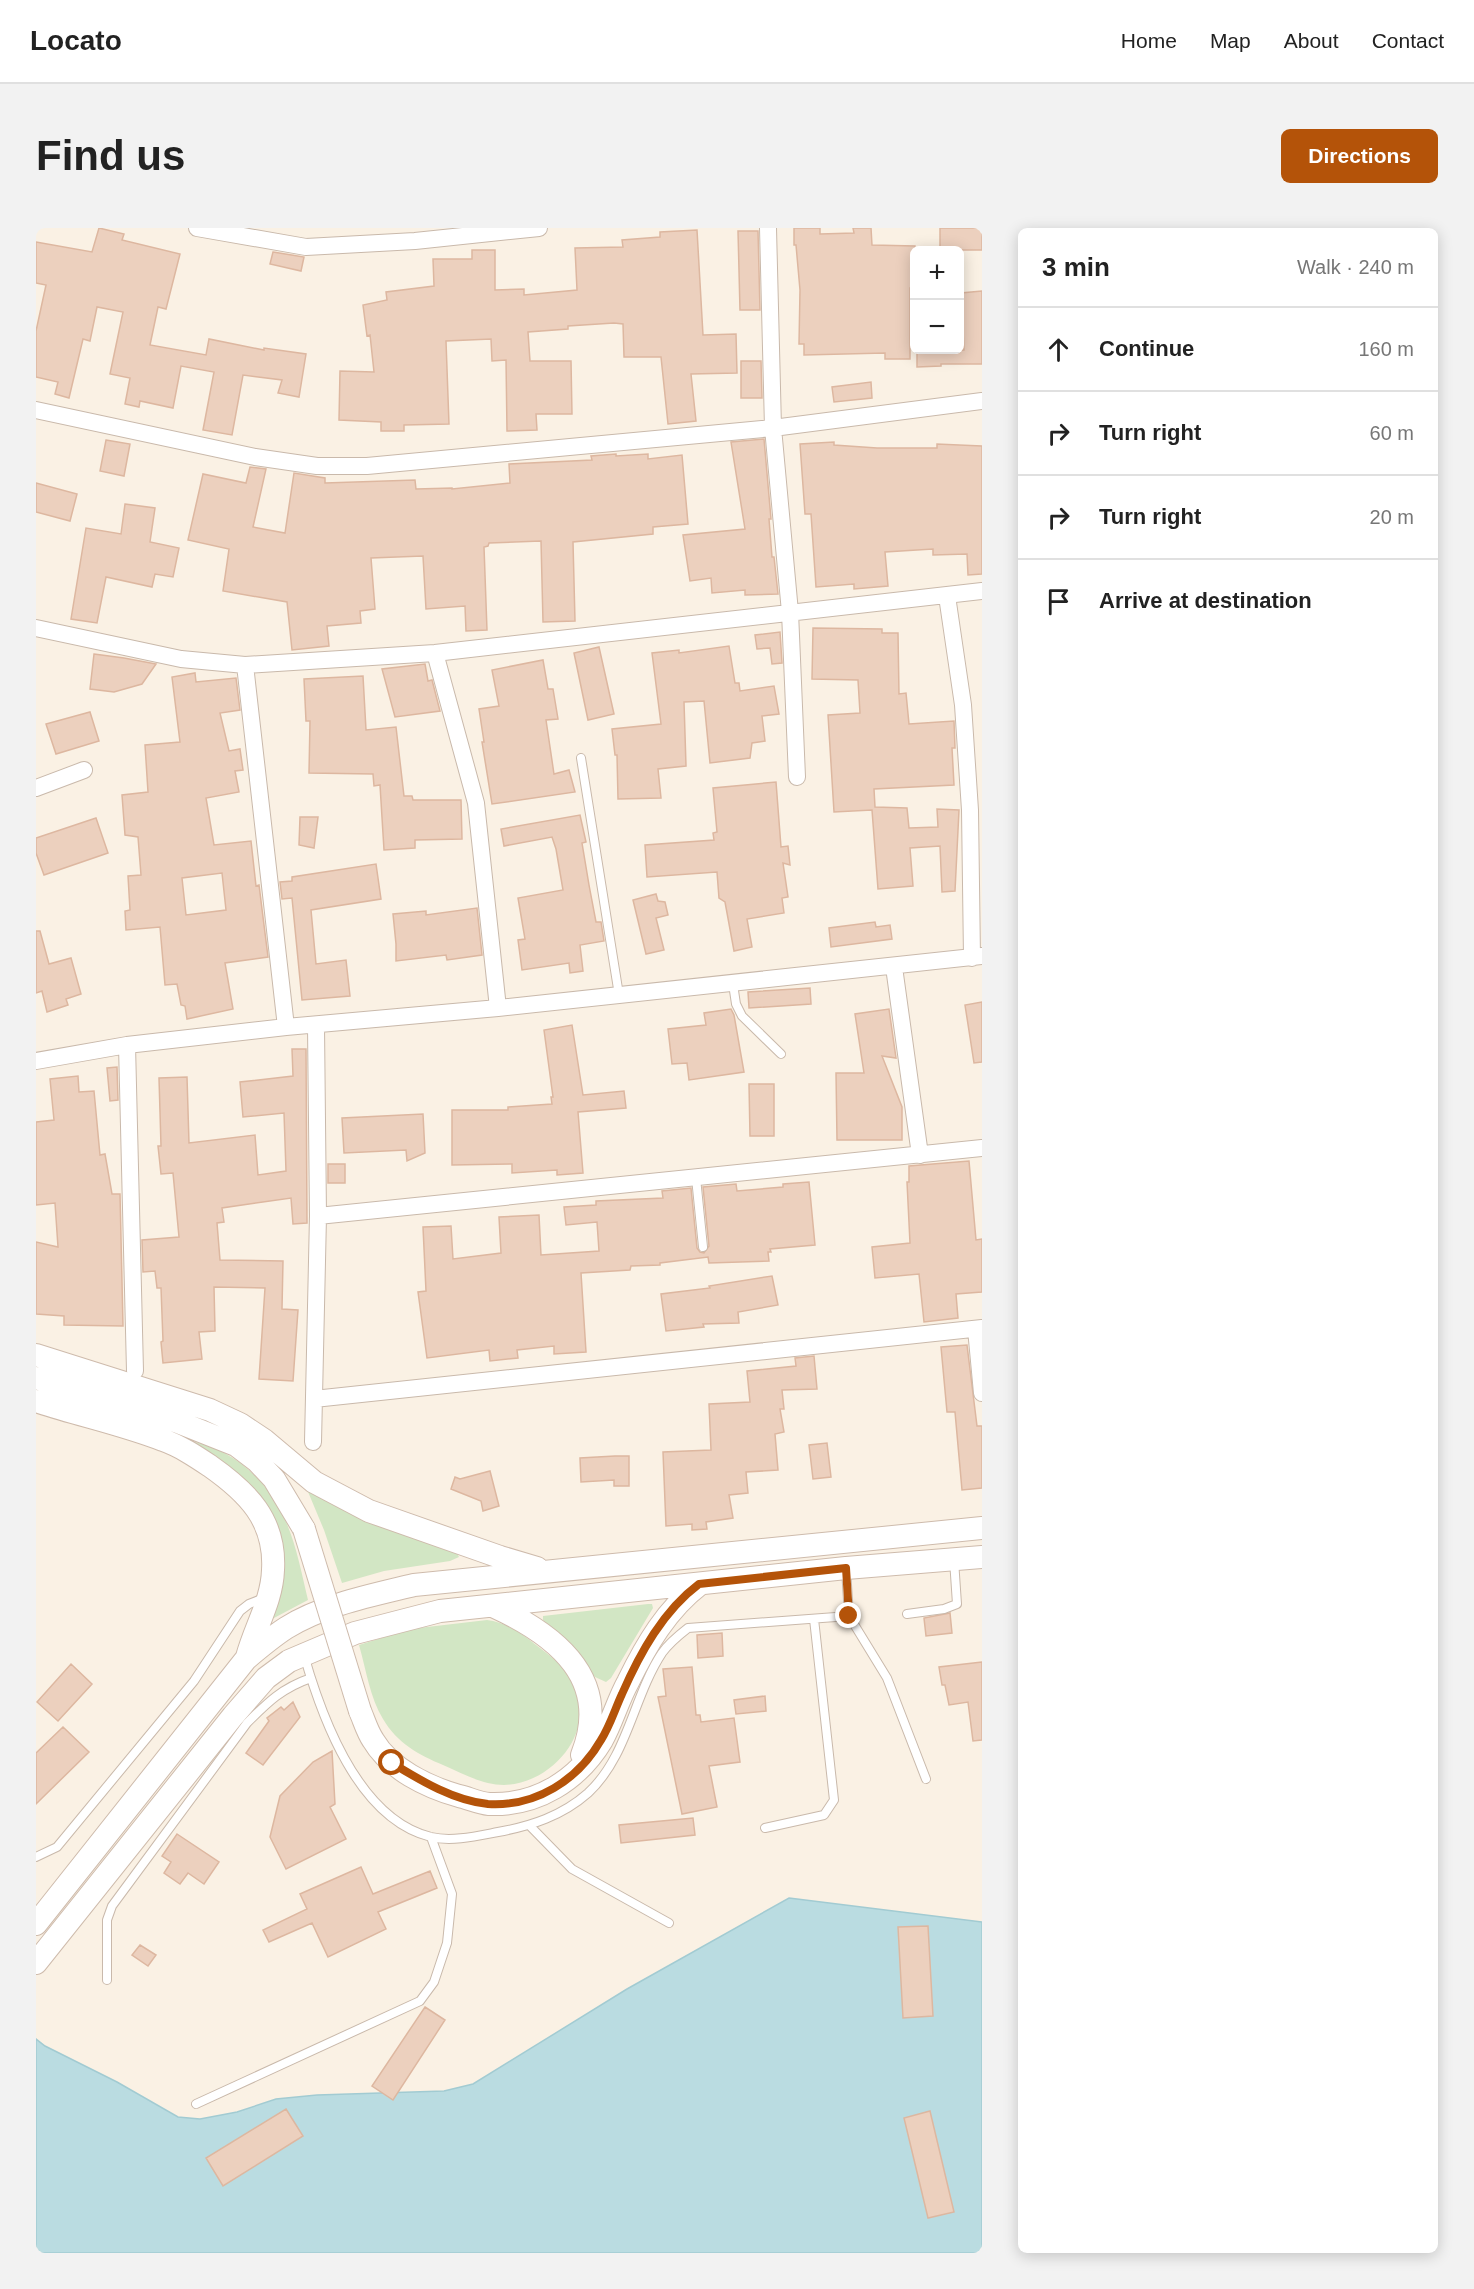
<!DOCTYPE html>
<html lang="en">
<head>
<meta charset="utf-8">
<style>
	body { margin:0; font-family:Helvetica,sans-serif; background:#f2f2f2; color:#222 }
	.controls { position:absolute; right:18px; top:18px; display:grid; overflow:hidden; border-radius:9px; box-shadow:0 3px 15px #0003 }
	.controls button { width:54px; height:54px; display:grid; place-items:center; padding:0; border:0; border-bottom:2px solid #e0e0e0; background:#fff; color:#222; font:30px sans-serif }
	.stop { position:absolute; width:18px; height:18px; margin:-14px; border:4px solid #b45309; border-radius:50%; background:#fff }
	.stop.end { background:#b45309; border-color:#fff; box-shadow:0 2px 6px #0008 }
	.list { margin:0; padding:0; list-style:none }
	h2 { display:flex; justify-content:space-between; align-items:center; height:78px; margin:0; padding:0 24px; font-size:26px }
	h2 small { font-size:20px; font-weight:400; color:#767676 }
	.list li { display:grid; grid-template-columns:39px 1fr auto; gap:18px; align-items:center; box-sizing:border-box; height:84px; padding:0 24px; border-top:2px solid #e0e0e0 }
	.list b { display:block; font-size:22px; white-space:nowrap }
	.list em { font-size:20px; font-style:normal; color:#767676 }
	.icon { flex:none; width:33px; height:33px; fill:none; stroke:currentColor; stroke-width:2; stroke-linecap:round; stroke-linejoin:round }
	.map { position:relative; flex:none; width:946px; height:2025px; overflow:hidden; border-radius:9px }
	header { display:flex; align-items:center; gap:36px; box-sizing:border-box; height:84px; padding:0 30px; background:#fff; border-bottom:2px solid #e0e0e0 }
	header strong { font-size:28px }
	nav { display:flex; gap:33px; margin-inline-start:auto; font-size:21px }
	.intro { display:flex; align-items:center; justify-content:space-between; box-sizing:border-box; height:144px; padding:0 36px }
	h1 { margin:0; font-size:42px }
	.button { padding:15px 27px; border-radius:9px; background:#b45309; color:#fff; font-size:21px; font-weight:700 }
	main { display:flex; gap:36px; padding:0 36px }
	aside { flex:1; background:#fff; border-radius:9px; box-shadow:0 3px 15px #0003 }
	.map>svg:first-child { display:block }
	.green { fill:#d2e6c4 }
	.water { fill:#badce1; stroke:#a2cbd2; stroke-width:1.5 }
	.building { fill:#ecd0be; stroke:#ddb7a0; stroke-width:1.5; fill-rule:evenodd }
	.lines { fill:none; stroke-linecap:round; stroke-linejoin:round }
	.lane-casing { stroke:#c9b9ab; stroke-width:10 }
	.street-casing { stroke:#c9b9ab; stroke-width:18 }
	.secondary-casing { stroke:#cebbac; stroke-width:24 }
	.lane { stroke:#fff; stroke-width:8 }
	.street { stroke:#fff; stroke-width:16 }
	.secondary { stroke:#fff; stroke-width:22 }
	.secondary-bridge-casing { stroke:#cebbac; stroke-width:24; stroke-linecap:butt }
	.secondary-bridge { stroke:#fff; stroke-width:22 }
	.route { stroke:#b45309; stroke-width:8 }
</style>
</head>
<body>
<header>
<strong>Locato</strong>
<nav><a>Home</a><a>Map</a><a>About</a><a>Contact</a></nav>
</header>
<div class="intro"><h1>Find us</h1><a class="button">Directions</a></div>
<main>
<div class="map">
<svg width="946" height="2025" viewBox="0 0 946 2025">
	<rect width="100%" height="100%" fill="#faf1e4"/>
	<path class="green" d="M 144,1211 C 194,1218 231,1249 251,1296 C 261,1320 266,1347 272,1372 L 238,1390 L 235,1384 L 245,1319 Z
		M 270,1259 L 421,1325 L 423,1329 L 414,1333 L 348,1343 L 306,1355 L 288,1302 Z
		M 612,1376 L 616,1376 L 617,1380 L 575,1450 L 570,1454 L 559,1449 L 507,1392 L 507,1388 Z
		M 451,1392 C 476,1395 493,1412 513,1427 C 524,1436 536,1449 541,1463 C 557,1509 513,1556 468,1557 C 446,1557 426,1545 407,1537 C 383,1527 361,1515 347,1491 C 334,1470 330,1441 323,1417 L 374,1401 Z"/>
	<path class="water" d="M 753,1670 L 946,1694 L 946,2025 L 0,2025 L 0,1811 L 9,1818 L 81,1854 L 142,1889 L 164,1891 L 201,1884 L 240,1871 L 281,1867 L 408,1863 L 437,1856 L 591,1761 Z"/>
	<path class="building" d="M 63,0 L 88,6 L 86,12 L 144,26 L 130,81 L 122,79 L 114,117 L 170,127 L 173,111 L 228,122 L 228,120 L 270,126 L 263,169 L 242,165 L 246,152 L 207,147 L 196,207 L 167,202 L 178,144 L 145,138 L 137,180 L 104,173 L 103,179 L 89,176 L 94,150 L 74,146 L 87,84 L 61,79 L 54,113 L 47,111 L 33,170 L 19,166 L 22,154 L 0,149 L 0,103 L 10,57 L 0,55 L 0,14 L 56,24 Z
		M 758,0 L 784,0 L 784,6 L 818,5 L 817,0 L 835,0 L 836,17 L 879,18 L 879,60 L 874,60 L 874,131 L 849,131 L 849,125 L 768,127 L 768,116 L 763,116 L 764,62 L 760,17 L 758,17 Z
		M 904,0 L 946,0 L 946,22 L 904,22 Z
		M 661,2 L 667,107 L 700,106 L 701,145 L 655,146 L 660,193 L 632,196 L 625,129 L 588,129 L 587,96 L 578,95 L 532,98 L 532,101 L 492,104 L 494,133 L 535,133 L 536,186 L 500,186 L 501,202 L 471,203 L 470,132 L 456,133 L 455,111 L 410,113 L 413,196 L 368,197 L 368,203 L 345,203 L 345,194 L 303,192 L 304,143 L 338,144 L 334,107 L 331,108 L 327,77 L 351,72 L 350,64 L 398,58 L 397,31 L 436,31 L 436,22 L 459,22 L 459,62 L 488,61 L 488,67 L 541,62 L 539,20 L 587,19 L 586,12 L 624,9 L 624,4 Z
		M 702,3 L 722,3 L 724,82 L 704,82 Z
		M 237,24 L 268,29 L 265,43 L 234,36 Z
		M 946,63 L 946,136 L 905,136 L 905,138 L 881,139 L 881,122 L 928,122 L 925,65 Z
		M 705,133 L 725,133 L 726,170 L 705,170 Z
		M 835,154 L 836,170 L 798,174 L 796,159 Z
		M 728,211 L 735,291 L 733,291 L 736,329 L 738,329 L 742,366 L 709,367 L 709,362 L 676,365 L 675,350 L 654,353 L 647,307 L 709,301 L 695,214 Z
		M 70,212 L 94,216 L 88,248 L 64,243 Z
		M 798,214 L 798,217 L 841,220 L 901,220 L 901,216 L 946,218 L 946,346 L 932,347 L 931,326 L 897,327 L 897,321 L 849,324 L 852,358 L 818,361 L 818,356 L 780,359 L 775,286 L 769,286 L 764,216 Z
		M 580,226 L 580,228 L 612,226 L 612,231 L 646,227 L 652,296 L 617,299 L 617,306 L 537,314 L 539,393 L 507,394 L 505,313 L 453,315 L 452,318 L 448,319 L 451,402 L 430,403 L 429,378 L 390,381 L 387,328 L 335,330 L 339,381 L 324,383 L 325,395 L 291,398 L 293,418 L 256,422 L 251,374 L 187,363 L 193,321 L 152,312 L 167,246 L 210,255 L 214,239 L 230,241 L 217,299 L 249,305 L 258,245 L 289,250 L 289,255 L 379,252 L 380,261 L 416,260 L 416,261 L 474,255 L 473,236 L 556,232 L 555,228 Z
		M 0,255 L 41,266 L 34,293 L 0,284 Z
		M 89,276 L 119,280 L 114,314 L 143,320 L 137,349 L 119,346 L 116,359 L 70,349 L 61,395 L 35,391 L 50,300 L 85,306 Z
		M 777,400 L 846,401 L 846,405 L 862,405 L 863,466 L 870,465 L 873,496 L 918,493 L 919,520 L 916,520 L 918,557 L 838,561 L 839,579 L 871,580 L 873,600 L 902,599 L 901,581 L 923,582 L 919,663 L 906,664 L 904,618 L 874,620 L 877,658 L 842,661 L 836,582 L 798,584 L 792,487 L 824,485 L 822,452 L 776,451 Z
		M 744,404 L 746,435 L 736,436 L 734,420 L 721,421 L 719,407 Z
		M 693,418 L 699,455 L 703,455 L 704,463 L 738,458 L 743,486 L 726,488 L 729,513 L 716,515 L 714,530 L 674,535 L 668,473 L 648,474 L 650,538 L 622,541 L 625,570 L 582,571 L 581,527 L 579,527 L 576,501 L 625,496 L 616,425 L 643,422 L 643,425 Z
		M 563,419 L 578,486 L 552,492 L 538,425 Z
		M 58,426 L 88,430 L 120,436 L 106,456 L 78,464 L 54,461 Z
		M 507,432 L 512,461 L 517,461 L 522,491 L 510,492 L 518,546 L 533,542 L 539,564 L 456,576 L 446,514 L 448,514 L 443,481 L 463,478 L 456,442 Z
		M 389,436 L 392,453 L 396,452 L 404,483 L 359,489 L 346,441 Z
		M 159,445 L 160,454 L 200,450 L 204,482 L 184,485 L 193,523 L 204,521 L 207,542 L 199,543 L 203,564 L 170,570 L 178,617 L 215,613 L 220,658 L 223,657 L 232,729 L 189,735 L 197,781 L 151,791 L 149,778 L 145,777 L 141,756 L 129,757 L 124,699 L 90,702 L 89,683 L 94,682 L 92,648 L 105,647 L 102,609 L 89,607 L 86,567 L 112,564 L 109,517 L 144,514 L 136,449 ZM 186,645 L 190,682 L 150,687 L 146,650 Z
		M 327,448 L 330,502 L 360,499 L 368,568 L 376,568 L 377,572 L 425,572 L 426,611 L 379,612 L 379,620 L 348,622 L 344,557 L 338,558 L 337,546 L 273,545 L 274,493 L 270,493 L 268,451 Z
		M 54,484 L 63,513 L 20,526 L 10,496 Z
		M 740,554 L 745,619 L 752,618 L 754,637 L 747,635 L 752,669 L 746,670 L 748,685 L 711,691 L 716,719 L 698,723 L 689,674 L 683,670 L 681,644 L 611,649 L 609,617 L 678,612 L 677,605 L 681,604 L 677,560 Z
		M 544,587 L 550,614 L 546,615 L 553,657 L 560,694 L 565,694 L 568,713 L 544,717 L 547,743 L 534,745 L 533,735 L 486,742 L 482,712 L 489,711 L 482,670 L 527,662 L 520,621 L 516,609 L 468,618 L 465,601 Z
		M 264,589 L 282,589 L 278,620 L 263,617 Z
		M 60,590 L 72,625 L 8,647 L 0,625 L 0,610 Z
		M 340,636 L 345,671 L 275,682 L 280,736 L 310,732 L 314,768 L 266,772 L 256,670 L 246,671 L 244,654 L 256,653 L 256,649 Z
		M 620,666 L 622,673 L 629,674 L 632,687 L 620,690 L 628,722 L 610,726 L 597,672 Z
		M 441,680 L 446,727 L 411,732 L 410,727 L 360,733 L 360,716 L 357,686 L 390,683 L 390,687 Z
		M 839,694 L 840,699 L 854,697 L 856,711 L 795,719 L 793,700 Z
		M 0,703 L 4,703 L 13,736 L 35,730 L 45,766 L 30,771 L 32,777 L 11,784 L 6,763 L 0,765 Z
		M 774,760 L 775,776 L 713,780 L 712,764 Z
		M 946,774 L 946,834 L 938,835 L 929,777 Z
		M 695,781 L 698,787 L 708,844 L 653,852 L 651,835 L 636,836 L 632,801 L 670,797 L 668,785 Z
		M 853,781 L 860,830 L 846,828 L 866,879 L 866,912 L 801,912 L 800,845 L 828,845 L 819,786 Z
		M 536,797 L 547,867 L 588,863 L 590,880 L 542,884 L 547,945 L 521,947 L 521,942 L 476,945 L 476,936 L 416,937 L 416,882 L 472,882 L 472,879 L 516,876 L 515,869 L 517,869 L 508,802 Z
		M 256,821 L 270,821 L 271,995 L 257,996 L 255,970 L 186,980 L 188,994 L 181,995 L 184,1032 L 247,1033 L 246,1081 L 262,1082 L 257,1153 L 223,1151 L 229,1060 L 178,1059 L 179,1103 L 163,1104 L 166,1131 L 127,1135 L 125,1114 L 127,1113 L 125,1060 L 121,1060 L 119,1043 L 107,1044 L 106,1012 L 143,1009 L 137,945 L 125,946 L 122,918 L 125,918 L 123,850 L 151,849 L 153,915 L 219,907 L 222,947 L 250,943 L 248,885 L 207,889 L 204,854 L 257,848 Z
		M 81,839 L 82,872 L 74,873 L 71,840 Z
		M 42,848 L 43,864 L 58,863 L 64,927 L 69,926 L 76,966 L 84,966 L 87,1098 L 28,1097 L 28,1088 L 0,1086 L 0,1014 L 22,1019 L 19,975 L 0,977 L 0,894 L 18,892 L 14,851 Z
		M 713,856 L 738,856 L 738,908 L 714,908 Z
		M 387,886 L 389,925 L 371,933 L 370,922 L 308,925 L 306,890 Z
		M 933,933 L 940,1012 L 946,1011 L 946,1064 L 920,1066 L 922,1090 L 888,1094 L 883,1046 L 839,1050 L 836,1019 L 874,1015 L 871,954 L 873,954 L 873,938 Z
		M 292,936 L 309,936 L 309,955 L 292,955 Z
		M 773,954 L 779,1017 L 734,1021 L 735,1024 L 732,1024 L 733,1033 L 673,1035 L 672,1029 L 624,1035 L 624,1037 L 595,1038 L 594,1042 L 545,1045 L 550,1124 L 518,1126 L 518,1118 L 481,1122 L 482,1130 L 454,1133 L 453,1122 L 391,1130 L 382,1064 L 390,1063 L 387,999 L 415,998 L 417,1031 L 465,1025 L 463,989 L 503,987 L 505,1027 L 563,1023 L 561,994 L 530,997 L 528,979 L 560,977 L 560,973 L 627,970 L 626,963 L 655,960 L 661,1020 L 664,1024 L 668,1025 L 673,1018 L 667,959 L 700,956 L 701,963 L 747,959 L 747,956 Z
		M 736,1048 L 742,1077 L 702,1084 L 703,1095 L 667,1096 L 668,1099 L 630,1103 L 625,1066 L 674,1060 L 673,1058 Z
		M 931,1117 L 941,1198 L 946,1198 L 946,1260 L 926,1262 L 919,1184 L 911,1184 L 905,1119 Z
		M 778,1128 L 781,1161 L 746,1162 L 748,1181 L 744,1181 L 748,1204 L 739,1206 L 742,1242 L 710,1244 L 712,1265 L 693,1267 L 697,1290 L 670,1294 L 671,1301 L 656,1302 L 656,1296 L 630,1298 L 627,1224 L 675,1222 L 673,1176 L 714,1174 L 711,1143 L 760,1138 L 759,1130 Z
		M 791,1215 L 795,1249 L 777,1251 L 773,1217 Z
		M 579,1228 L 593,1228 L 593,1258 L 578,1258 L 578,1252 L 545,1254 L 544,1230 Z
		M 454,1243 L 463,1278 L 447,1283 L 445,1273 L 415,1261 L 419,1249 L 424,1251 Z
		M 914,1385 L 916,1405 L 890,1408 L 888,1390 Z
		M 686,1405 L 687,1428 L 662,1430 L 661,1407 Z
		M 946,1434 L 946,1512 L 937,1513 L 932,1474 L 913,1477 L 909,1457 L 906,1457 L 903,1439 Z
		M 35,1436 L 56,1456 L 22,1493 L 1,1474 Z
		M 656,1439 L 660,1487 L 664,1487 L 665,1494 L 698,1490 L 704,1534 L 673,1538 L 681,1579 L 646,1586 L 622,1469 L 630,1468 L 627,1441 Z
		M 729,1468 L 730,1483 L 700,1486 L 698,1472 Z
		M 257,1474 L 264,1489 L 227,1537 L 210,1525 L 233,1493 L 231,1490 L 245,1479 L 248,1482 Z
		M 27,1499 L 53,1524 L 0,1576 L 0,1525 Z
		M 296,1523 L 299,1576 L 294,1579 L 310,1611 L 250,1641 L 234,1609 L 244,1568 L 277,1534 Z
		M 657,1590 L 659,1607 L 585,1615 L 583,1597 Z
		M 141,1606 L 183,1634 L 168,1656 L 152,1645 L 144,1656 L 128,1645 L 135,1634 L 126,1628 Z
		M 325,1639 L 337,1666 L 394,1643 L 401,1660 L 342,1684 L 350,1701 L 292,1729 L 276,1695 L 233,1714 L 227,1702 L 271,1681 L 264,1666 Z
		M 892,1698 L 897,1788 L 867,1790 L 862,1699 Z
		M 104,1717 L 120,1727 L 112,1738 L 96,1727 Z
		M 389,1779 L 409,1792 L 357,1872 L 336,1858 Z
		M 250,1881 L 267,1908 L 187,1958 L 170,1930 Z
		M 894,1883 L 918,1984 L 892,1990 L 868,1890 Z"/>
	<g class="lines">
		<defs>
			<path id="lane" d="M 545,530 L 583,767
				M 697,756 L 700,776 L 706,788 L 745,826
				M 660,950 L 667,1019
				M 810,1341 L 813,1388 L 851,1450 L 890,1551
				M 871,1386 L 908,1381 L 921,1376 L 918,1332
				M 268,1427 C 286,1490 322,1591 395,1609 C 416,1614 441,1608 462,1604 C 495,1598 526,1588 552,1565 C 592,1528 597,1469 626,1425 C 633,1415 643,1407 652,1400 L 813,1388
				M 494,1598 L 536,1641 L 633,1695
				M 729,1600 L 788,1587 L 798,1572 L 778,1391
				M 0,1629 L 21,1619 L 158,1453 L 204,1383 L 213,1376 L 228,1370
				M 71,1752 L 71,1692 L 76,1678 L 211,1495 C 232,1474 246,1460 275,1450
				M 160,1876 L 384,1773 L 398,1754 L 411,1715 L 416,1666 L 395,1609"/>
			<path id="street" d="M 161,0 L 270,19 L 379,13 L 503,0
				M 732,0 L 737,200 L 754,384 L 761,549
				M 0,182 L 219,229 L 281,238 L 331,238 L 737,200 L 946,173
				M 911,368 L 927,477 L 934,582 L 936,730
				M 0,400 L 145,431 L 209,437 L 399,425 L 946,363
				M 399,425 L 440,575 L 462,780
				M 209,437 L 250,799
				M 0,560 L 48,542
				M 858,739 L 884,927
				M 91,817 L 99,1143
				M 0,833 L 91,817 L 250,799 L 462,780 L 946,728
				M 282,988 L 946,920
				M 940,1101 L 946,1165
				M 278,1171 L 946,1100
				M 277,1214 L 282,988 L 280,798"/>
			<path id="secondary" d="M 0,1127 L 174,1182 L 204,1196 L 228,1212 L 278,1254 L 333,1283 L 464,1329 L 501,1340
				M 0,1150 L 142,1194 L 200,1217 L 221,1233 L 238,1251 L 268,1301
				M 0,1173 C 42,1187 86,1196 127,1212 C 144,1218 159,1228 174,1238 C 211,1264 240,1292 237,1342 C 236,1373 219,1399 211,1429
				M 459,1379 C 522,1408 576,1452 546,1527
				M 324,1483 C 328,1492 331,1503 337,1512 C 354,1541 391,1559 423,1568 C 432,1570 443,1575 453,1576 C 501,1578 542,1552 566,1512 C 576,1494 582,1472 592,1454 C 610,1417 631,1381 664,1356
				M 0,1696 L 210,1431 C 223,1420 236,1409 250,1400 C 286,1377 337,1367 378,1357 L 946,1300
				M 0,1735 L 197,1488 L 230,1450 L 253,1433 L 319,1405 L 404,1383 L 810,1340 L 946,1329"/>
		</defs>
		<use href="#lane" class="lane-casing"/>
		<use href="#street" class="street-casing"/>
		<use href="#secondary" class="secondary-casing"/>
		<use href="#lane" class="lane"/>
		<use href="#street" class="street"/>
		<use href="#secondary" class="secondary"/>
		<defs>
			<path id="secondary-bridge" d="M 268,1301 L 324,1483"/>
		</defs>
		<use href="#secondary-bridge" class="secondary-bridge-casing"/>
		<use href="#secondary-bridge" class="secondary-bridge"/>
	</g>
	<g class="lines">
		<path class="route" d="M 356,1535 C 385,1553 419,1573 452,1576 C 500,1579 542,1552 565,1512 C 574,1498 579,1481 586,1466 C 604,1425 627,1383 663,1356 L 810,1340 L 813,1388"/>
	</g>
</svg>
<div class="controls">
<button>+</button>
<button>−</button>
</div>
<div class="stop" style="left:356px;top:1535px"></div>
<div class="stop end" style="left:813px;top:1388px"></div>
</div>
<aside>
<h2>3 min<small>Walk · 240 m</small></h2>
<ul class="list">
<li><svg class="icon" aria-label="ahead" viewBox="0 0 24 24"><path d="M12 20V5M6 11l6-6 6 6"/></svg><div><b>Continue</b></div><em>160 m</em></li>
<li><svg class="icon" aria-label="right" viewBox="0 0 24 24"><path d="M7 20v-9h11M14 6l5 5-5 5"/></svg><div><b>Turn right</b></div><em>60 m</em></li>
<li><svg class="icon" aria-label="right" viewBox="0 0 24 24"><path d="M7 20v-9h11M14 6l5 5-5 5"/></svg><div><b>Turn right</b></div><em>20 m</em></li>
<li><svg class="icon" aria-label="arrive" viewBox="0 0 24 24"><path d="M6 21V4h12l-3 4 3 4H6"/></svg><div><b>Arrive at destination</b></div></li>
</ul>
</aside>
</main>
</body>
</html>
